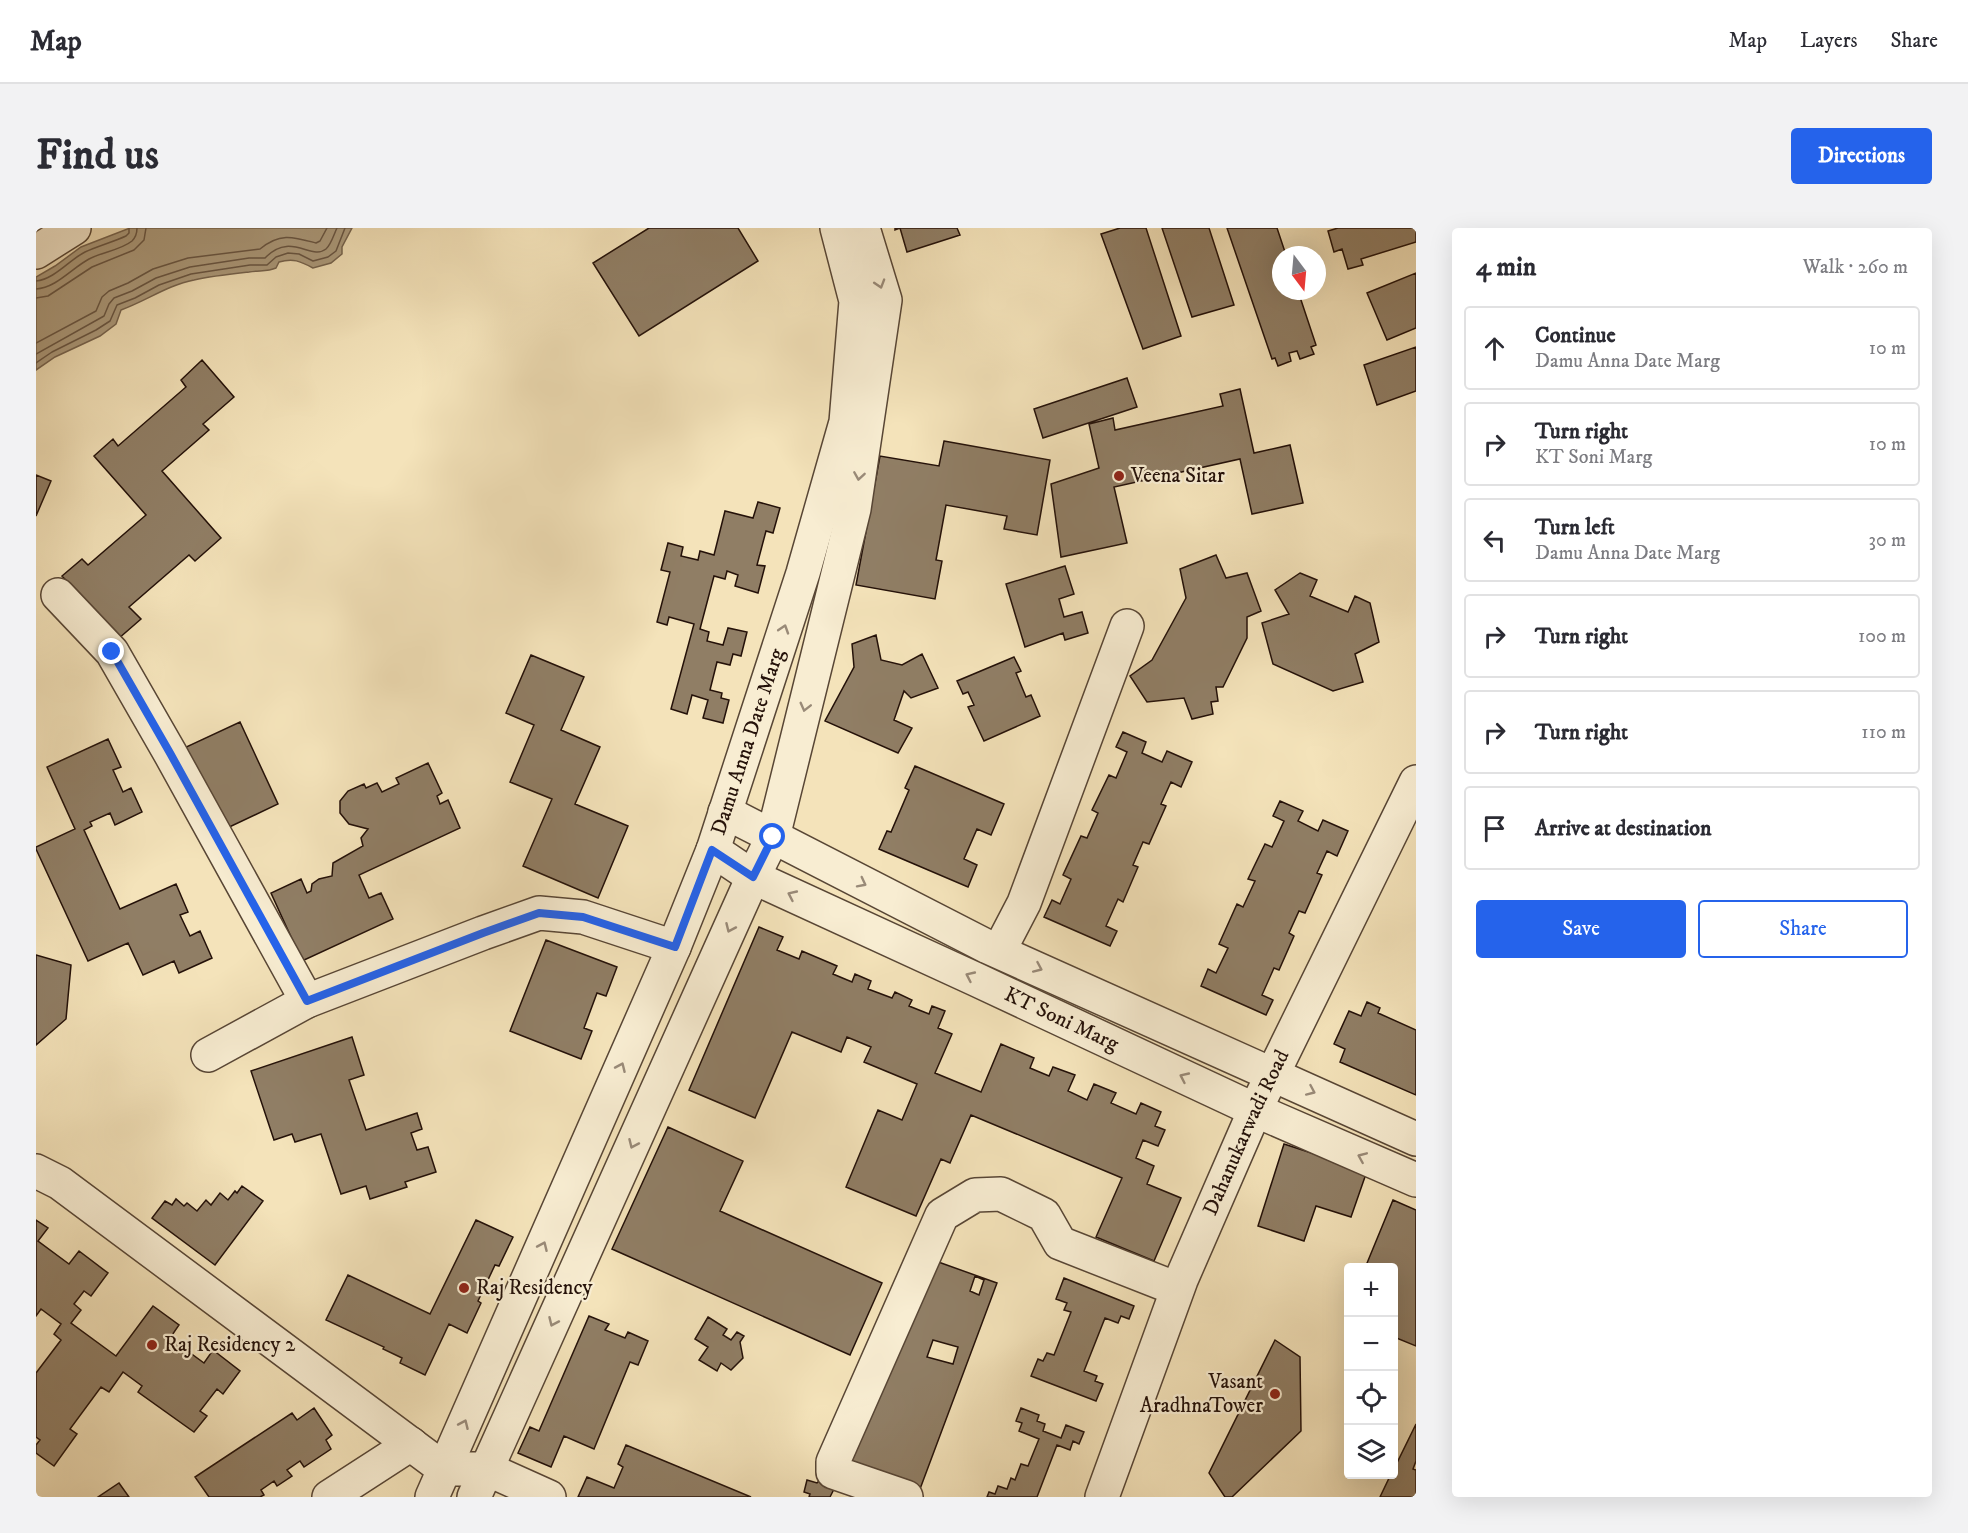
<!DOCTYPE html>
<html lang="en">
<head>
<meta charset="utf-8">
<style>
	body { margin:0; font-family:"IM FELL DW Pica",serif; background:#f2f2f3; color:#2b2b33 }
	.controls { position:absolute; right:18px; bottom:18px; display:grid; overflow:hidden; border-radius:6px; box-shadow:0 6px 24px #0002 }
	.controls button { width:54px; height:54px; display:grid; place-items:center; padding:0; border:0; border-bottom:2px solid #e1e1e2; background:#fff; color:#2b2b33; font:30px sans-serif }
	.compass { position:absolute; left:1236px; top:18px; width:54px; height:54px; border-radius:50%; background:#fff; box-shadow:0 6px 24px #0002; rotate:164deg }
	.stop { position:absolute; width:18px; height:18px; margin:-14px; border:4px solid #2563eb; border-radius:50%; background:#fff }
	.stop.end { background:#2563eb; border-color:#fff; box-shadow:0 2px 6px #0008 }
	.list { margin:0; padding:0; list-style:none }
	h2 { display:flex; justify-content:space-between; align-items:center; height:78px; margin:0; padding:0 24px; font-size:26px }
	h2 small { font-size:20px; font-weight:400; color:#7c7c81 }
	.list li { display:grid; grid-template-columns:39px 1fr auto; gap:18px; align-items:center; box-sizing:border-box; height:84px; margin:0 12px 12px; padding:0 12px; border:2px solid #e1e1e2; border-radius:6px }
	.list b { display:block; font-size:22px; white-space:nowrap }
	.list p { margin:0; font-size:20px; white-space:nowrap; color:#7c7c81 }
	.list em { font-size:20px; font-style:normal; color:#7c7c81 }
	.actions { display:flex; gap:12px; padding:18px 24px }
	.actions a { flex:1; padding:14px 0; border:2px solid #2563eb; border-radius:6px; text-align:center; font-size:21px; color:#2563eb }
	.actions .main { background:#2563eb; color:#fff }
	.icon { flex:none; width:33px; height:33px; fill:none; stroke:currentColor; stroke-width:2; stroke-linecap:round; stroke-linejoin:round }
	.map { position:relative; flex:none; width:1380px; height:1269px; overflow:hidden; border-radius:6px }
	header { display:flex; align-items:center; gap:36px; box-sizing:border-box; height:84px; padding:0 30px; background:#fff; border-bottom:2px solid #e1e1e2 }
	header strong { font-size:28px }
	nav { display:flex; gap:33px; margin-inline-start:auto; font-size:21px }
	.intro { display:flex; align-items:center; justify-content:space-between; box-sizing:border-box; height:144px; padding:0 36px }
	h1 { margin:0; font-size:42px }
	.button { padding:15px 27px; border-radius:6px; background:#2563eb; color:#fff; font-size:21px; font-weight:700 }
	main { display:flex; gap:36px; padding:0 36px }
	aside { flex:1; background:#fff; border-radius:6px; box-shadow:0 6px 24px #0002 }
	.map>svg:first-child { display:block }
	.water { fill:#ad9c7e; stroke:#76644f; stroke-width:1.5 }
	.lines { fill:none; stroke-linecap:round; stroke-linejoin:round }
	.shore { stroke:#685644; stroke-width:1.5 }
	.building { fill:#907e65; stroke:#241109; stroke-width:1.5; fill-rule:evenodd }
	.minor-casing { stroke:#584635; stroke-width:36 }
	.minor { stroke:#f8edd2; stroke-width:33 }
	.oneway { stroke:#998a78 }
	.route { stroke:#2563eb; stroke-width:8 }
	.poi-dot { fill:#8f2418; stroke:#f8edd2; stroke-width:2 }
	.labels { text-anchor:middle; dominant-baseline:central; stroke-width:4.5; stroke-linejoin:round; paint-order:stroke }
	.poi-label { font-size:21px; fill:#241109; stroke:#f8edd2; text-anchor:start }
	.street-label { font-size:21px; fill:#241109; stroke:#f8edd2 }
</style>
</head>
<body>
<header>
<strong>Map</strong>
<nav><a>Map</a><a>Layers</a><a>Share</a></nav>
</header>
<div class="intro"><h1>Find us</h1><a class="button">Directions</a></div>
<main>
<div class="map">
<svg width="1380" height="1269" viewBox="0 0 1380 1269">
	<rect width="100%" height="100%" fill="#f4e3ba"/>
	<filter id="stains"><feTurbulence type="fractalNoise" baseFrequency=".00333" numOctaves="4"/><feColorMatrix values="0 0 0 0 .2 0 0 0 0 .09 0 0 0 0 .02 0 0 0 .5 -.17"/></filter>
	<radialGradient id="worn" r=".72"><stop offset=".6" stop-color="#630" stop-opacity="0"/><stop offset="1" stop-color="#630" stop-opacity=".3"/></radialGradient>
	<path class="water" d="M 94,0 L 316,0 L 306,19 L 306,26 L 295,35 L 277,40 C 264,33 257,30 243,34 L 240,40 C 231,44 223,42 213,44 C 195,46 176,48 158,52 C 132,57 110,73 85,82 L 80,96 L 64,108 L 19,129 L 0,142 L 0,49 L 19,38 L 45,19 Z"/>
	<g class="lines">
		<path class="shore" d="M 0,53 C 19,51 33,32 49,24 C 62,18 77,14 90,8 L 93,5 L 93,0
			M 0,61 C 20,60 36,40 53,31 C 66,24 85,22 96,13 C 100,9 101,5 101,0
			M 0,70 L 12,68 L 56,39 L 98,22 L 108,12 L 110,0
			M 0,115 L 60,83 L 66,69 L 73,63 L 92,55 L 117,41 L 152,30 L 224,21 C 244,4 258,9 280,15 L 284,13 L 291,0
			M 0,126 L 68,88 L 73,76 L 78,70 L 96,63 L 120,50 L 154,39 L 213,30 L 229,30 C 255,3 275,33 290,21 C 295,17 298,6 301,0
			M 0,135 L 16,124 L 60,102 L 74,93 L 81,77 L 99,70 L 123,57 L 155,46 L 214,37 L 231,37 L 240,29 L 252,25 L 263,26 L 277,33 L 292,29 L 300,23 L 309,0"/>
	</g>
	<path class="building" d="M 613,0 L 702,0 L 722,33 L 603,108 L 557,35 Z
		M 859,0 L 921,0 L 924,7 L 871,24 L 864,0 L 859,2 Z
		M 1084,0 L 1110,0 L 1145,108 L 1107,121 L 1065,6 Z
		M 1126,0 L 1173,0 L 1198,77 L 1156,89 Z
		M 1191,0 L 1241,0 L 1250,27 L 1245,27 L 1245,63 L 1262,63 L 1280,117 L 1275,119 L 1278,126 L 1264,131 L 1261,123 L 1253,125 L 1255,133 L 1242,138 L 1239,130 L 1236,131 Z
		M 1302,0 L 1380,0 L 1380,14 L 1325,31 L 1327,37 L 1312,41 L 1306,21 L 1298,24 L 1292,3 Z
		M 1380,45 L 1380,100 L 1351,112 L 1331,65 Z
		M 1380,119 L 1380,163 L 1341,177 L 1328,137 Z
		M 166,132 L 198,169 L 167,196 L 173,202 L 126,243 L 185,310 L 159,333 L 153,327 L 93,379 L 105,391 L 82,411 L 26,348 L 46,331 L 52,337 L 110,287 L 58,228 L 77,211 L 82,218 L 150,159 L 145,152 Z
		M 1091,150 L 1101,179 L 1007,210 L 998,181 Z
		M 1204,161 L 1218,225 L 1254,217 L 1267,275 L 1216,286 L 1204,231 L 1078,259 L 1091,315 L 1025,329 L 1015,256 L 1063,240 L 1053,196 L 1077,190 L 1079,202 L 1187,178 L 1184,166 Z
		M 908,213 L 1014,232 L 1001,307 L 968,301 L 971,288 L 910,277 L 900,332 L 906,333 L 899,371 L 820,357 L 844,228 L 903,238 Z
		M 0,247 L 15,253 L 0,288 Z
		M 722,274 L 744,280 L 737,305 L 730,303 L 721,337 L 729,338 L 722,365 L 699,358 L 702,347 L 691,343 L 689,351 L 678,348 L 664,401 L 673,404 L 671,413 L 687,417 L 692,400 L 711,404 L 705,428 L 697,426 L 694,437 L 681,434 L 674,462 L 686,465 L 685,470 L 693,472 L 687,495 L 667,490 L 672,472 L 656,467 L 651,486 L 635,481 L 658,396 L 633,389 L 631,397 L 621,394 L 634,344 L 625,342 L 632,315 L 647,319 L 645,328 L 662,332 L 664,323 L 678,327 L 689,283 L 717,290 Z
		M 1180,327 L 1190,350 L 1211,345 L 1225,383 L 1211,389 L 1211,410 L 1187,459 L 1180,459 L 1182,473 L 1175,474 L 1177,486 L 1156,491 L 1148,470 L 1111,474 L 1094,448 L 1116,432 L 1150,370 L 1144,341 Z
		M 1029,338 L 1038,366 L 1023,371 L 1028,389 L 1046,384 L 1052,405 L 1029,412 L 1027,405 L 989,419 L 970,356 Z
		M 1264,345 L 1281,352 L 1274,368 L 1312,384 L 1319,368 L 1334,375 L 1343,414 L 1319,426 L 1327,454 L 1297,463 L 1237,436 L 1226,395 L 1253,386 L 1239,362 Z
		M 840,407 L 845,432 L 866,437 L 886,426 L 902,460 L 875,470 L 868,463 L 858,492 L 876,500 L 862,525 L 789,493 L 818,439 L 816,416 Z
		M 495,427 L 548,449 L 525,502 L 564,519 L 539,576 L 592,598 L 562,670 L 487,638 L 516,571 L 474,554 L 498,497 L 470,485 Z
		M 978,429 L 985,443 L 980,445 L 990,469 L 995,467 L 1004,488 L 948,513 L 932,479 L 938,477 L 932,464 L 927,466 L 921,453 Z
		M 204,494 L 242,576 L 187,602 L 148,520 Z
		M 1087,504 L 1110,514 L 1106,525 L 1126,534 L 1131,523 L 1156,534 L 1145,559 L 1135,554 L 1125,576 L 1130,578 L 1113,616 L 1107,614 L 1097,637 L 1102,639 L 1087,674 L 1082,671 L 1070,698 L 1081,703 L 1074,718 L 1008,689 L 1016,672 L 1024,676 L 1035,651 L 1027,647 L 1045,608 L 1051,610 L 1062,585 L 1056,582 L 1073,547 L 1080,550 L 1091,524 L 1080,519 Z
		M 72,511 L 85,539 L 77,542 L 87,564 L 95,560 L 106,584 L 79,597 L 74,585 L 54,594 L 56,598 L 48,602 L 84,681 L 140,656 L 152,684 L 144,687 L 154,708 L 164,703 L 176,730 L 143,745 L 138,733 L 107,747 L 92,715 L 52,733 L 0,621 L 0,619 L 39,601 L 11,539 Z
		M 392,535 L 406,565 L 401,568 L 404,576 L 412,572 L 424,600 L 323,647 L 333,670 L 345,665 L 357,691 L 266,733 L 235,665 L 265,651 L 271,665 L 275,663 L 276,656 L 283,651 L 296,648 L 297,635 L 327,618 L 325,610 L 332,601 L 313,596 L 304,585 L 304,573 L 312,563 L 328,556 L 330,560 L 341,555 L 346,564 L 363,556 L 360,550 Z
		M 879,538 L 968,576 L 955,607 L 941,601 L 928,631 L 941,637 L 932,659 L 843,621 L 851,603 L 855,604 L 873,562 L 869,560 Z
		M 1244,573 L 1267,583 L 1262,593 L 1282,603 L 1287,592 L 1312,603 L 1301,628 L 1291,623 L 1281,645 L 1286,647 L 1269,685 L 1263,683 L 1253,705 L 1258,708 L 1243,742 L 1238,740 L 1226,767 L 1237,772 L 1230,787 L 1165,758 L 1172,741 L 1180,745 L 1192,720 L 1183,716 L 1201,676 L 1207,679 L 1219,653 L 1212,651 L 1229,616 L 1236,619 L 1248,593 L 1237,588 Z
		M 723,699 L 747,709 L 741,722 L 763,731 L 766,723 L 801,738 L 797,746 L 816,754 L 819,746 L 835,753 L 832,761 L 856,770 L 859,764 L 876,772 L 873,778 L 893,786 L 896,778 L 909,783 L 902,800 L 916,806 L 899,845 L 945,864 L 965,816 L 998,830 L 994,840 L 1013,848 L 1017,839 L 1039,847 L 1032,863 L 1051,872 L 1058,856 L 1080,865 L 1075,875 L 1100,886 L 1105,875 L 1125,884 L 1119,898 L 1129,902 L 1122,918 L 1107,912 L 1100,930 L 1118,938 L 1111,956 L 1145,970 L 1118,1033 L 1060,1009 L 1086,950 L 935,887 L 914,935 L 905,931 L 880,988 L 810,959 L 842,882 L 866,892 L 881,856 L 828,834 L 835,819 L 811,809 L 805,824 L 756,804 L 719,890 L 653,862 Z
		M 510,712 L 581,739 L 570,768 L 561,765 L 548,800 L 556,803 L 545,831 L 474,803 Z
		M 0,727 L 35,737 L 30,791 L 0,817 Z
		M 1331,774 L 1344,780 L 1342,785 L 1380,802 L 1380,867 L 1304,834 L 1309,821 L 1298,816 L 1313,783 L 1325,788 Z
		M 316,809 L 328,847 L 313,852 L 330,902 L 381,885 L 386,901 L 375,905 L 381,922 L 392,919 L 400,944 L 369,954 L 371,959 L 334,971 L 330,958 L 305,966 L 285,906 L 259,914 L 256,906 L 238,912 L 215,843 Z
		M 632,899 L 707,933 L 684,983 L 846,1055 L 814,1127 L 576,1021 Z
		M 1248,916 L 1331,943 L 1315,989 L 1280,978 L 1268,1013 L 1222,998 Z
		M 206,958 L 227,973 L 179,1037 L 116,990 L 129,973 L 136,977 L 140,971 L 148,978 L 151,975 L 161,983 L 170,972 L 175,977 L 184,965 L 192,972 L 199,963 L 201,965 Z
		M 1357,972 L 1380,982 L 1380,1118 L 1358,1109 L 1358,1040 L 1329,1040 Z
		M 0,992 L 12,1000 L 2,1013 L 33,1036 L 43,1023 L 72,1045 L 55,1068 L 48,1063 L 38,1076 L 45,1082 L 35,1095 L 80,1128 L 117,1078 L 143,1097 L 134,1110 L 168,1135 L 177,1122 L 204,1143 L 187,1166 L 181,1161 L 164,1183 L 171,1188 L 158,1204 L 102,1164 L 106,1158 L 87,1144 L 73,1164 L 65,1159 L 34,1201 L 41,1206 L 18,1238 L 0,1225 L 0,1217 L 4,1212 L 0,1209 L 0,1145 L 25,1112 L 18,1106 L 25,1096 L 5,1081 L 0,1088 Z
		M 440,992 L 477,1009 L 463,1038 L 459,1037 L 442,1073 L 445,1075 L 431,1105 L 413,1096 L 389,1147 L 364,1135 L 366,1130 L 347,1121 L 348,1119 L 290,1092 L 312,1047 L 394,1086 Z
		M 894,1031 L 961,1055 L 881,1269 L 802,1243 ZM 939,1048 L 948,1052 L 943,1067 L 934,1063 ZM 897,1112 L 922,1119 L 917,1136 L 891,1129 Z
		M 1028,1050 L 1098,1078 L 1093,1091 L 1085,1088 L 1082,1095 L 1069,1090 L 1048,1143 L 1061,1148 L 1059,1153 L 1067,1156 L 1060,1173 L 995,1148 L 1002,1131 L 1007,1133 L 1011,1125 L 1018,1127 L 1035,1084 L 1028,1082 L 1031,1075 L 1020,1071 Z
		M 553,1088 L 573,1096 L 569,1102 L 589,1110 L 592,1104 L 612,1113 L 602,1137 L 594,1134 L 558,1221 L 528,1208 L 515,1239 L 482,1225 L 494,1199 L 503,1203 Z
		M 672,1089 L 691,1101 L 687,1107 L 695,1112 L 701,1104 L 708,1108 L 704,1114 L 707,1130 L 695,1142 L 685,1135 L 681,1143 L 663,1132 L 672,1119 L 659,1111 Z
		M 1239,1112 L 1264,1129 L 1265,1203 L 1196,1269 L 1189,1269 L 1173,1245 Z
		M 278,1180 L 296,1207 L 290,1212 L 295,1221 L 268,1239 L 264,1233 L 251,1242 L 256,1248 L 241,1258 L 238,1253 L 225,1262 L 228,1267 L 224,1269 L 173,1269 L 159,1249 L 256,1185 L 261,1192 Z
		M 985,1180 L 1003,1187 L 1001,1193 L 1009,1196 L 1007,1203 L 1025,1210 L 1030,1197 L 1048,1204 L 1043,1216 L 1037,1213 L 1034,1222 L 1021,1217 L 1001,1269 L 951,1269 L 953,1264 L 959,1266 L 962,1258 L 971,1261 L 975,1250 L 979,1252 L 985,1236 L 992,1238 L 1003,1211 L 983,1203 L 986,1195 L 980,1193 Z
		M 1380,1196 L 1380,1233 L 1377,1241 L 1380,1242 L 1380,1269 L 1344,1269 L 1355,1246 L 1358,1246 L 1358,1241 Z
		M 590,1217 L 715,1269 L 542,1269 L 551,1249 L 578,1260 L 587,1239 L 582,1236 Z
		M 771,1252 L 781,1255 L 784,1252 L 798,1261 L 794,1269 L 773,1269 L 774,1266 L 768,1264 Z
		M 83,1255 L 93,1269 L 62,1269 Z"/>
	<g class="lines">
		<defs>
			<g id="minor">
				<path d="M 0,24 L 38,0"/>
				<path d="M 22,367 L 76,424 L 134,525 L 271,773"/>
				<path d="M 689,584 L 952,719 L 1380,911"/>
				<path id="s1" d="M 677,622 L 717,649 L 939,751 L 1219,882 L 1380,952"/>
				<path d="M 963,723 L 988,675 L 1091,398"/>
				<path d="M 172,827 L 271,773 L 447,705 L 503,685 L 547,689 L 638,719"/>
				<path d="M 0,943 L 24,955 L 408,1241 L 451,1241 L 513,1269"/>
				<path d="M 293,1269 L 375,1216"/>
				<path id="s2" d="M 396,1269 L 638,719 L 677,622 L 767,345 L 810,194 L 820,73 L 801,0"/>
				<path d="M 438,1269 L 717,649 L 737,609 L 818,281 L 849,72 L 827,0"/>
				<path d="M 870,1269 L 797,1244 L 797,1234 L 906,987 L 939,967 L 965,966 L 1008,987 L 1024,1015 L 1141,1061"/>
				<path id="s3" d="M 1066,1269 L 1145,1052 L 1219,882 L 1380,554"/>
			</g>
		</defs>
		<use href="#minor" class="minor-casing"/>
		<use href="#minor" class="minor"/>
	</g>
	<defs><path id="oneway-chevron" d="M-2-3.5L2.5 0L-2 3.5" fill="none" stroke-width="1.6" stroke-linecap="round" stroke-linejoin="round" transform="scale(1.5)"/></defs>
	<g class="oneway">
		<use href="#oneway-chevron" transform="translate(844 56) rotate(73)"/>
		<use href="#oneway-chevron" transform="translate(823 248) rotate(99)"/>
		<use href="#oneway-chevron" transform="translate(748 401) rotate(-72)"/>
		<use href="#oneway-chevron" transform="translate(769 479) rotate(104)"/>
		<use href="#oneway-chevron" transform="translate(826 655) rotate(27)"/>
		<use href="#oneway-chevron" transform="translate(756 667) rotate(-155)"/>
		<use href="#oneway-chevron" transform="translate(694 700) rotate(114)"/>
		<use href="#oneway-chevron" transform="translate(1002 740) rotate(24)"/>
		<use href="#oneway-chevron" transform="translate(934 748) rotate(-155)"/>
		<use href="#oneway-chevron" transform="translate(585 839) rotate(-66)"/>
		<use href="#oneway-chevron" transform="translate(1148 849) rotate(-155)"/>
		<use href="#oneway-chevron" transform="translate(1275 863) rotate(24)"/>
		<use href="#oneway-chevron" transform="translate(597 916) rotate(114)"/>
		<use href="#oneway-chevron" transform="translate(1326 929) rotate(-157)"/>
		<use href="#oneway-chevron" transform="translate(507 1018) rotate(-66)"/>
		<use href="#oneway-chevron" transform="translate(517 1094) rotate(114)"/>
		<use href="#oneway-chevron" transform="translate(428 1196) rotate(-66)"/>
	</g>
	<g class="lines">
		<path class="route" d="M 76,424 L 134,525 L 271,773 L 447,705 L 503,685 L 547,689 L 639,719 L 676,622 L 717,649 L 737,609"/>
	</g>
	<g class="poi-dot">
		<circle cx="1083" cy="248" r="6"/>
		<circle cx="428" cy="1060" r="6"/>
		<circle cx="116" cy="1117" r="6"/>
		<circle cx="1239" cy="1166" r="6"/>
	</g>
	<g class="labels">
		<g class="poi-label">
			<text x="1095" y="248">Veena Sitar</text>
			<text x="440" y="1060">Raj Residency</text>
			<text x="128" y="1117">Raj Residency 2</text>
			<text x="1227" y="1154" text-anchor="end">Vasant<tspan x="1227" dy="24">AradhnaTower</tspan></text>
		</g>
		<g class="street-label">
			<text stroke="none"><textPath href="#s2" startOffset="819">Damu Anna Date Marg</textPath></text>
			<text stroke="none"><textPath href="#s1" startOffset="388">KT Soni Marg</textPath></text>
			<text stroke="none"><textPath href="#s3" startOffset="392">Dahanukarwadi Road</textPath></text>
		</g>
	</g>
	<rect width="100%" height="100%" filter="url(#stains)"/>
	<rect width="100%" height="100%" fill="url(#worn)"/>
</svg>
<div class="controls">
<button>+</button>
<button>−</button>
<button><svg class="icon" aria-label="locate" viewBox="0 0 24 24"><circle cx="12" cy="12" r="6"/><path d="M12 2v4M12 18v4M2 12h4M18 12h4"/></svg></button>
<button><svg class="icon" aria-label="layers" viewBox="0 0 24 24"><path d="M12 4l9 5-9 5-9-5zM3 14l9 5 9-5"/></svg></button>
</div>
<svg class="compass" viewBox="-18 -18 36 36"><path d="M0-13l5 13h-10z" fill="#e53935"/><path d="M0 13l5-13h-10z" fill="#7c7c81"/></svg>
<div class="stop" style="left:737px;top:609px"></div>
<div class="stop end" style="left:76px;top:424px"></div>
</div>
<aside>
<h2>4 min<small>Walk · 260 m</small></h2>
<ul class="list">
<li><svg class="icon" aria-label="ahead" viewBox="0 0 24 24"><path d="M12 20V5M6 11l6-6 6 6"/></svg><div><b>Continue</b><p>Damu Anna Date Marg</p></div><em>10 m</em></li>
<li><svg class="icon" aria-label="right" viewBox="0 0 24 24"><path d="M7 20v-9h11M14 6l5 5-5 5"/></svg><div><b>Turn right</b><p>KT Soni Marg</p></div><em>10 m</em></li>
<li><svg class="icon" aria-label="left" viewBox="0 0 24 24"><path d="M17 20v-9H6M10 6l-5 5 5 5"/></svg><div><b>Turn left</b><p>Damu Anna Date Marg</p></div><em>30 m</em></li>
<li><svg class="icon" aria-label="right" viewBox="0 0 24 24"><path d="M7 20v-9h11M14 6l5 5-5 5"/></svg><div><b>Turn right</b></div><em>100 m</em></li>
<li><svg class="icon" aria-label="right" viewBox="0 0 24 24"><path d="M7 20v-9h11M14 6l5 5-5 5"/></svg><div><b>Turn right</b></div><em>110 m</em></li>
<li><svg class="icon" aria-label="arrive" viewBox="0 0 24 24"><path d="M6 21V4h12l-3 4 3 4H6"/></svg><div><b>Arrive at destination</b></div></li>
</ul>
<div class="actions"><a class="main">Save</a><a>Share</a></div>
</aside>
</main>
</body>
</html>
